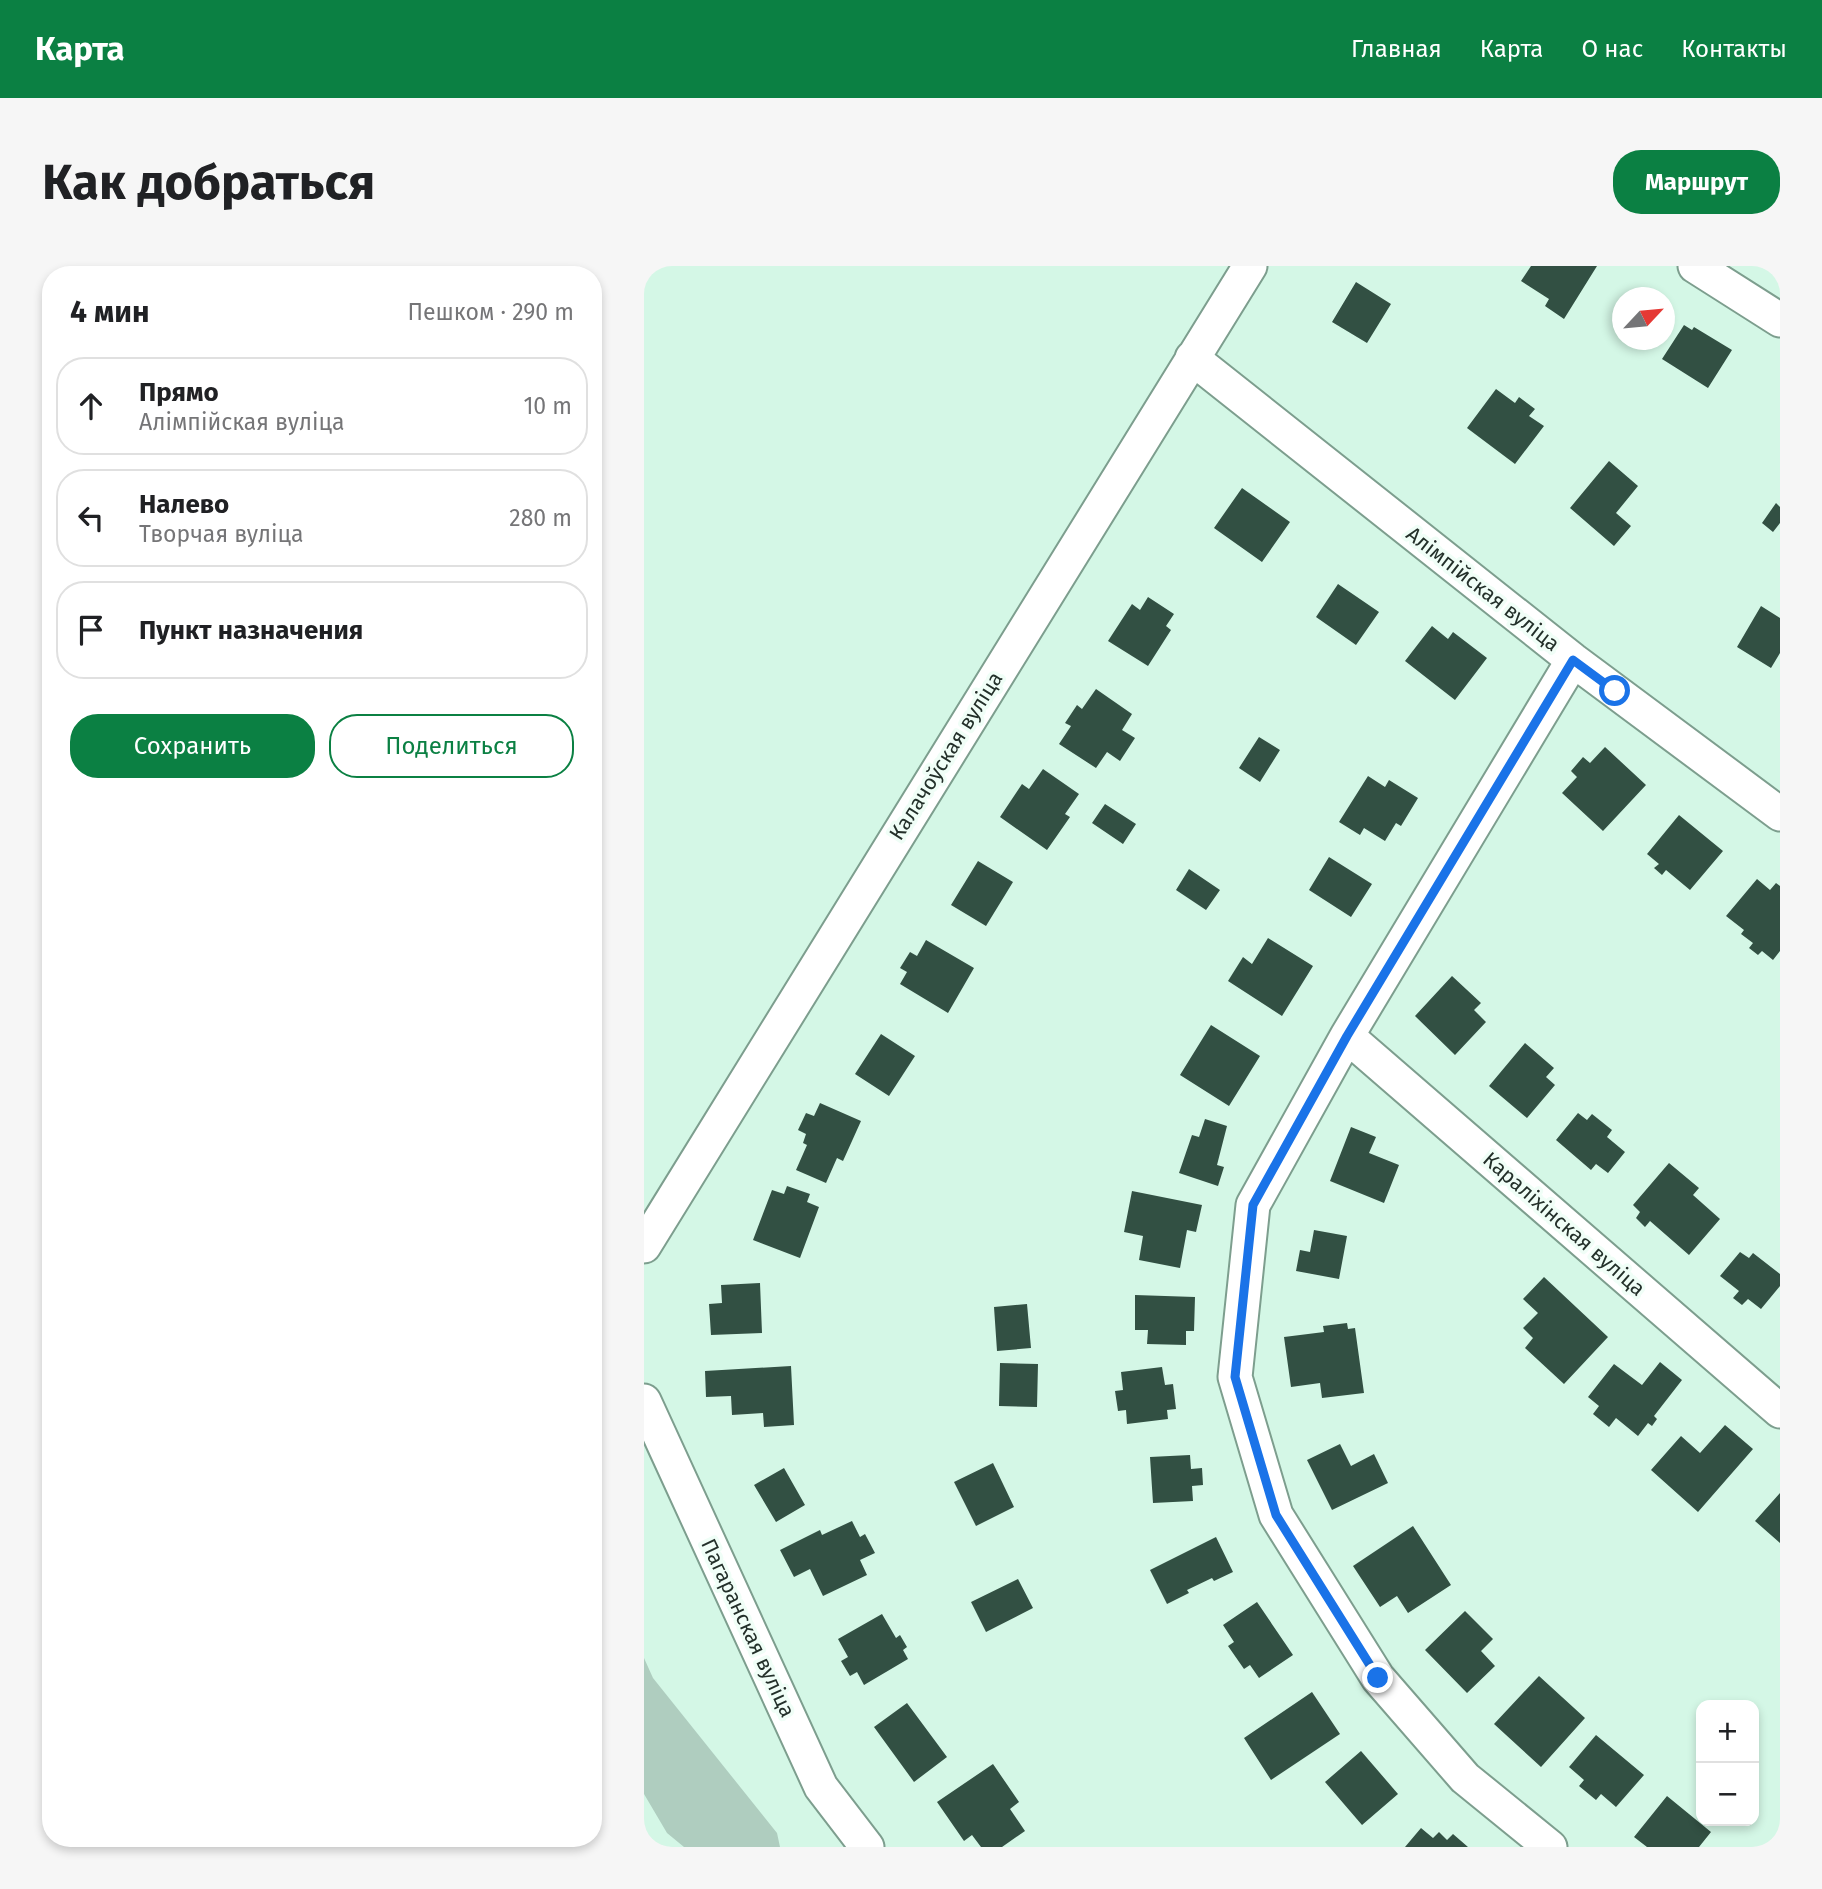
<!DOCTYPE html>
<html lang="ru">
<head>
<meta charset="utf-8">
<style>
	body { margin:0; font-family:"Fira Sans",sans-serif; background:#f6f6f6; color:#202124 }
	.controls { position:absolute; right:21px; bottom:21px; display:grid; overflow:hidden; border-radius:14px; box-shadow:0 4px 10px #0003 }
	.controls button { width:63px; height:63px; display:grid; place-items:center; padding:0; border:0; border-bottom:2px solid #e0e0e0; background:#fff; color:#202124; font:35px sans-serif }
	.compass { position:absolute; left:968px; top:21px; width:63px; height:63px; border-radius:50%; background:#fff; box-shadow:0 4px 10px #0003; rotate:64deg }
	.stop { position:absolute; width:21px; height:21px; margin:-16px; border:5px solid #1a73e8; border-radius:50%; background:#fff }
	.stop.end { background:#1a73e8; border-color:#fff; box-shadow:0 2px 7px #0008 }
	.list { margin:0; padding:0; list-style:none }
	h2 { display:flex; justify-content:space-between; align-items:center; height:91px; margin:0; padding:0 28px; font-size:30px }
	h2 small { font-size:23px; font-weight:400; color:#757577 }
	.list li { display:grid; grid-template-columns:46px 1fr auto; gap:21px; align-items:center; box-sizing:border-box; height:98px; margin:0 14px 14px; padding:0 14px; border:2px solid #e0e0e0; border-radius:28px }
	.list b { display:block; font-size:26px; white-space:nowrap }
	.list p { margin:0; font-size:23px; white-space:nowrap; color:#757577 }
	.list em { font-size:23px; font-style:normal; color:#757577 }
	.actions { display:flex; gap:14px; padding:21px 28px }
	.actions a { flex:1; padding:16px 0; border:2px solid #0b8043; border-radius:28px; text-align:center; font-size:24px; color:#0b8043 }
	.actions .main { background:#0b8043; color:#fff }
	.icon { flex:none; width:38px; height:38px; fill:none; stroke:currentColor; stroke-width:2; stroke-linecap:round; stroke-linejoin:round }
	.map { position:relative; flex:none; width:1136px; height:1581px; overflow:hidden; border-radius:28px }
	header { display:flex; align-items:center; gap:42px; box-sizing:border-box; height:98px; padding:0 35px; background:#0b8043; color:#fff }
	header strong { font-size:33px }
	nav { display:flex; gap:38px; margin-inline-start:auto; font-size:24px }
	.intro { display:flex; align-items:center; justify-content:space-between; box-sizing:border-box; height:168px; padding:0 42px }
	h1 { margin:0; font-size:49px }
	.button { padding:18px 32px; border-radius:28px; background:#0b8043; color:#fff; font-size:24px; font-weight:700 }
	main { display:flex; gap:42px; padding:0 42px }
	aside { flex:1; background:#fff; border-radius:28px; box-shadow:0 4px 10px #0003 }
	.map>svg:first-child { display:block }
	.green { fill:#afcdbf }
	.building { fill:#325043 }
	.lines { fill:none; stroke-linecap:round; stroke-linejoin:round }
	.minor-casing { stroke:#7d9e8e; stroke-width:37 }
	.minor { stroke:#fff; stroke-width:33 }
	.route { stroke:#1a73e8; stroke-width:9 }
	.labels { text-anchor:middle; dominant-baseline:central; stroke-width:7; stroke-linejoin:round; paint-order:stroke }
	.street-label { font-size:21px; fill:#23302a; stroke:#f0fef7 }
</style>
</head>
<body>
<header>
<strong>Карта</strong>
<nav><a>Главная</a><a>Карта</a><a>О нас</a><a>Контакты</a></nav>
</header>
<div class="intro"><h1>Как добраться</h1><a class="button">Маршрут</a></div>
<main>
<aside>
<h2>4 мин<small>Пешком · 290 m</small></h2>
<ul class="list">
<li><svg class="icon" aria-label="ahead" viewBox="0 0 24 24"><path d="M12 20V5M6 11l6-6 6 6"/></svg><div><b>Прямо</b><p>Алімпійская вуліца</p></div><em>10 m</em></li>
<li><svg class="icon" aria-label="left" viewBox="0 0 24 24"><path d="M17 20v-9H6M10 6l-5 5 5 5"/></svg><div><b>Налево</b><p>Творчая вуліца</p></div><em>280 m</em></li>
<li><svg class="icon" aria-label="arrive" viewBox="0 0 24 24"><path d="M6 21V4h12l-3 4 3 4H6"/></svg><div><b>Пункт назначения</b></div></li>
</ul>
<div class="actions"><a class="main">Сохранить</a><a>Поделиться</a></div>
</aside>
<div class="map">
<svg width="1136" height="1581" viewBox="0 0 1136 1581">
	<rect width="100%" height="100%" fill="#d4f7e6"/>
	<path class="green" d="M 0,1392 L 9,1412 L 133,1567 L 136,1581 L 40,1581 L 23,1567 L 0,1528 Z"/>
	<path class="building" d="M 887,0 L 953,0 L 920,53 L 901,40 L 905,33 L 877,15 Z
		M 712,16 L 747,38 L 723,77 L 688,56 Z
		M 1040,59 L 1048,64 L 1050,61 L 1088,84 L 1064,122 L 1018,93 Z
		M 852,123 L 871,137 L 875,131 L 891,143 L 885,150 L 900,160 L 871,198 L 823,162 Z
		M 965,195 L 994,220 L 972,247 L 987,260 L 970,280 L 926,242 Z
		M 598,222 L 646,256 L 618,296 L 570,262 Z
		M 1132,237 L 1136,241 L 1136,257 L 1129,266 L 1118,257 Z
		M 694,318 L 735,346 L 712,379 L 672,351 Z
		M 504,331 L 530,348 L 522,360 L 527,364 L 504,400 L 464,375 L 488,338 L 496,344 Z
		M 1117,340 L 1136,352 L 1136,387 L 1127,402 L 1093,381 Z
		M 788,360 L 804,373 L 809,366 L 843,392 L 811,434 L 761,395 Z
		M 452,423 L 488,448 L 478,464 L 491,472 L 476,495 L 463,486 L 452,502 L 415,478 L 427,460 L 421,457 L 433,439 L 438,443 Z
		M 615,471 L 636,484 L 616,516 L 595,502 Z
		M 961,481 L 1002,519 L 959,565 L 918,527 L 933,511 L 927,505 L 939,491 L 946,497 Z
		M 399,503 L 435,528 L 421,548 L 426,551 L 403,584 L 356,551 L 378,518 L 385,523 Z
		M 724,510 L 741,521 L 745,514 L 774,532 L 757,560 L 752,557 L 741,575 L 720,562 L 716,569 L 695,556 Z
		M 461,538 L 492,558 L 479,578 L 448,557 Z
		M 1035,549 L 1079,585 L 1046,624 L 1022,604 L 1018,609 L 1010,602 L 1015,598 L 1003,588 Z
		M 685,591 L 728,618 L 707,651 L 665,624 Z
		M 334,595 L 369,616 L 342,660 L 307,639 Z
		M 545,603 L 576,624 L 562,644 L 532,624 Z
		M 1113,613 L 1126,624 L 1132,617 L 1136,620 L 1136,685 L 1129,694 L 1118,685 L 1114,689 L 1105,682 L 1109,677 L 1097,668 L 1100,664 L 1082,650 Z
		M 624,672 L 669,700 L 638,750 L 584,715 L 599,691 L 608,698 Z
		M 282,674 L 330,702 L 304,747 L 256,718 L 263,706 L 256,702 L 266,686 L 273,690 Z
		M 808,710 L 837,737 L 830,744 L 842,756 L 811,789 L 771,750 Z
		M 567,759 L 616,790 L 585,840 L 536,809 Z
		M 237,768 L 271,790 L 245,830 L 211,808 Z
		M 881,777 L 910,802 L 902,811 L 911,819 L 883,852 L 845,820 Z
		M 176,837 L 217,855 L 199,895 L 193,892 L 182,917 L 152,904 L 163,879 L 159,877 L 162,868 L 154,864 L 162,847 L 170,850 Z
		M 934,847 L 943,854 L 948,848 L 968,864 L 963,871 L 981,886 L 964,907 L 952,898 L 947,904 L 912,874 Z
		M 561,853 L 583,860 L 573,899 L 580,901 L 574,920 L 535,907 L 548,869 L 555,871 Z
		M 707,861 L 732,871 L 725,887 L 755,899 L 740,937 L 686,915 Z
		M 1025,897 L 1055,922 L 1049,929 L 1076,953 L 1045,989 L 1006,955 L 1001,961 L 992,952 L 996,946 L 989,939 Z
		M 143,920 L 166,928 L 163,936 L 175,941 L 156,992 L 109,974 L 128,924 L 140,928 Z
		M 488,925 L 558,939 L 552,966 L 543,964 L 536,1002 L 495,994 L 499,970 L 480,966 Z
		M 670,964 L 703,970 L 695,1013 L 652,1005 L 656,984 L 666,986 Z
		M 1096,986 L 1105,992 L 1109,987 L 1136,1008 L 1136,1020 L 1117,1043 L 1104,1033 L 1098,1039 L 1089,1032 L 1095,1025 L 1076,1010 Z
		M 900,1011 L 964,1071 L 920,1118 L 881,1082 L 889,1072 L 879,1062 L 894,1047 L 879,1033 Z
		M 116,1017 L 118,1067 L 67,1069 L 65,1038 L 78,1037 L 77,1019 Z
		M 491,1029 L 551,1031 L 550,1065 L 542,1065 L 542,1079 L 503,1078 L 504,1064 L 491,1064 Z
		M 383,1038 L 387,1082 L 353,1085 L 350,1041 Z
		M 703,1057 L 704,1063 L 711,1062 L 720,1127 L 678,1132 L 676,1117 L 647,1121 L 640,1071 L 680,1066 L 679,1060 Z
		M 1016,1096 L 1038,1114 L 1010,1150 L 1013,1153 L 1008,1160 L 1004,1157 L 994,1170 L 972,1152 L 965,1161 L 949,1148 L 955,1140 L 944,1131 L 970,1098 L 998,1119 Z
		M 356,1097 L 394,1098 L 393,1141 L 355,1140 Z
		M 147,1100 L 150,1159 L 120,1161 L 119,1147 L 88,1149 L 87,1130 L 62,1131 L 61,1105 Z
		M 518,1101 L 521,1119 L 529,1118 L 532,1143 L 523,1144 L 524,1153 L 483,1158 L 482,1144 L 474,1145 L 471,1125 L 479,1124 L 477,1106 Z
		M 1081,1159 L 1109,1183 L 1054,1246 L 1007,1204 L 1037,1170 L 1056,1187 Z
		M 696,1178 L 707,1200 L 730,1188 L 744,1217 L 688,1244 L 663,1194 Z
		M 546,1189 L 547,1203 L 558,1202 L 559,1219 L 548,1220 L 549,1235 L 509,1237 L 506,1191 Z
		M 349,1197 L 370,1241 L 332,1260 L 310,1216 Z
		M 140,1202 L 161,1239 L 132,1256 L 110,1219 Z
		M 1136,1227 L 1136,1277 L 1111,1255 Z
		M 208,1255 L 216,1271 L 221,1268 L 231,1287 L 216,1294 L 223,1309 L 179,1330 L 166,1303 L 150,1311 L 136,1284 L 176,1264 L 178,1269 Z
		M 769,1260 L 807,1319 L 764,1347 L 753,1330 L 736,1341 L 709,1300 Z
		M 572,1271 L 589,1306 L 570,1315 L 568,1312 L 543,1324 L 545,1327 L 523,1338 L 506,1304 Z
		M 374,1313 L 389,1342 L 342,1366 L 327,1336 Z
		M 613,1336 L 649,1389 L 615,1412 L 606,1399 L 600,1403 L 584,1380 L 590,1376 L 579,1359 Z
		M 821,1345 L 849,1373 L 837,1385 L 851,1400 L 823,1427 L 781,1384 Z
		M 238,1348 L 252,1372 L 256,1369 L 263,1381 L 259,1384 L 264,1393 L 220,1419 L 213,1406 L 206,1410 L 197,1395 L 204,1391 L 194,1373 Z
		M 895,1410 L 941,1452 L 897,1501 L 850,1458 Z
		M 668,1426 L 696,1468 L 627,1514 L 600,1472 Z
		M 263,1437 L 303,1491 L 270,1516 L 230,1461 Z
		M 952,1469 L 1000,1509 L 972,1541 L 957,1528 L 952,1534 L 935,1520 L 940,1514 L 925,1501 Z
		M 717,1485 L 754,1528 L 718,1559 L 681,1516 Z
		M 349,1498 L 375,1536 L 366,1543 L 381,1565 L 358,1581 L 337,1581 L 328,1569 L 320,1575 L 293,1536 Z
		M 1023,1530 L 1067,1566 L 1055,1581 L 1003,1581 L 990,1571 Z
		M 777,1562 L 789,1572 L 795,1566 L 803,1574 L 809,1568 L 824,1581 L 761,1581 Z"/>
	<g class="lines">
		<defs>
			<path id="minor" d="M 1051,0 L 1136,54
				M 548,92 L 929,394 L 1136,548
				M 703,770 L 1136,1145
				M 0,980 L 606,0
				M 0,1135 L 177,1521 L 223,1581
				M 906,1581 L 821,1512 L 734,1412 L 632,1249 L 591,1111 L 609,939 L 703,770 L 929,394"/>
		</defs>
		<use href="#minor" class="minor-casing"/>
		<use href="#minor" class="minor"/>
	</g>
	<g class="lines">
		<path class="route" d="M 734,1412 L 632,1249 L 591,1111 L 609,939 L 703,770 L 929,394 L 971,425"/>
	</g>
	<g class="labels">
		<g class="street-label">
			<text transform="translate(839 323) rotate(38)">Алімпійская вуліца</text>
			<text transform="translate(302 490) rotate(-58)">Калачоўская вуліца</text>
			<text transform="translate(920 958) rotate(41)">Караліхінская вуліца</text>
			<text transform="translate(104 1362) rotate(65)">Пагаранская вуліца</text>
		</g>
	</g>
</svg>
<div class="controls">
<button>+</button>
<button>−</button>
</div>
<svg class="compass" viewBox="-18 -18 36 36"><path d="M0-13l5 13h-10z" fill="#e53935"/><path d="M0 13l5-13h-10z" fill="#757577"/></svg>
<div class="stop" style="left:971px;top:425px"></div>
<div class="stop end" style="left:734px;top:1412px"></div>
</div>
</main>
</body>
</html>
